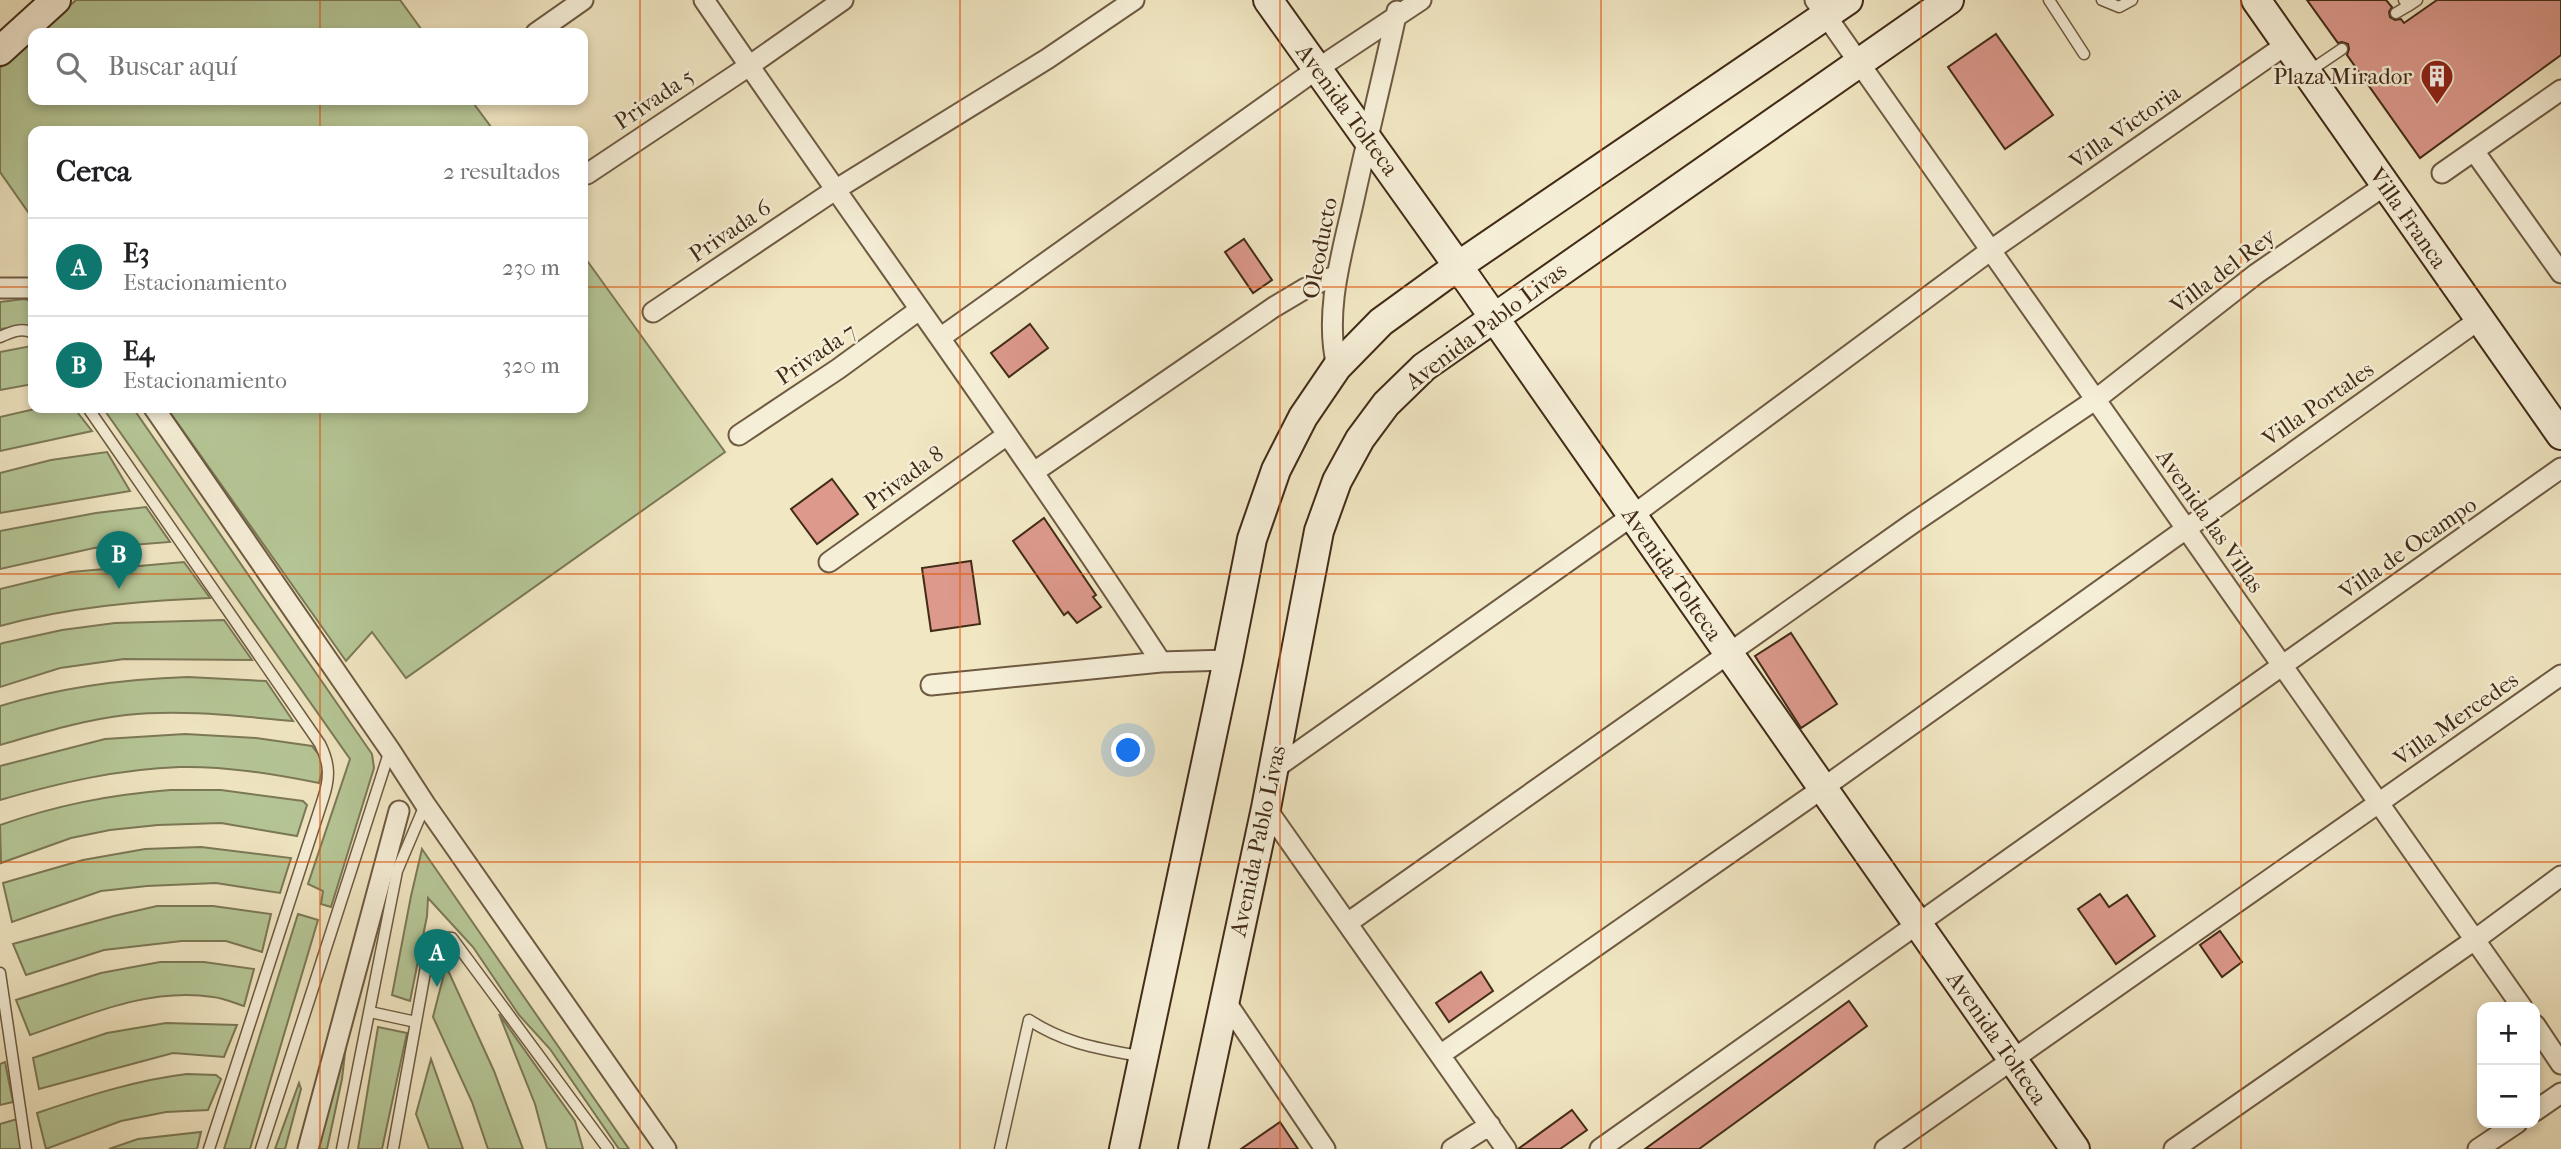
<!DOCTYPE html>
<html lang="es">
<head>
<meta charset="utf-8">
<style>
	body { margin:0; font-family:"IM FELL French Canon",serif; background:#f6f6f6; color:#202124 }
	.controls { position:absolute; right:21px; bottom:21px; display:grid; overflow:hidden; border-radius:14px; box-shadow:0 4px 10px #0003 }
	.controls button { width:63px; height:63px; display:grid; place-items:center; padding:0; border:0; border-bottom:2px solid #e0e0e0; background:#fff; color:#202124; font:35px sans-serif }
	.you { position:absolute; left:1129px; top:751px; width:24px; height:24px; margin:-18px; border:5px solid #fff; border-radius:50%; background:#1a73e8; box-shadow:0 0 0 10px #1a73e833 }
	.badge { display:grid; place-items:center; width:46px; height:46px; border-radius:50%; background:#0f766e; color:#fff; font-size:23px; font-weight:700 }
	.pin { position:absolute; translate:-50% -58px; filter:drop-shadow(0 2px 4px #0008) }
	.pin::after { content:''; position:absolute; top:37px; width:24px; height:21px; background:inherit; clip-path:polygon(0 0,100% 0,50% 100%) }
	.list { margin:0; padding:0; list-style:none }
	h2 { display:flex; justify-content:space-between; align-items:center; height:91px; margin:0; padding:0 28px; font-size:30px }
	h2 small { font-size:23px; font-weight:400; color:#757577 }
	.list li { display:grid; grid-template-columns:46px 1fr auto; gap:21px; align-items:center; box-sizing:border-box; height:98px; padding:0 28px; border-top:2px solid #e0e0e0 }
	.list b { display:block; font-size:26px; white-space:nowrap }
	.list p { margin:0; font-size:23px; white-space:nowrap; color:#757577 }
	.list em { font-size:23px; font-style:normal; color:#757577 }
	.icon { flex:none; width:38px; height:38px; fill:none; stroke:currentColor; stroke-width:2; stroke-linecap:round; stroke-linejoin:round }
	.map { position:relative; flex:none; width:2561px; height:1149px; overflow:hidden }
	.search { position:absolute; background:#fff; box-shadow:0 4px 10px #0003; left:28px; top:28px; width:560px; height:77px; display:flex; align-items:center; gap:18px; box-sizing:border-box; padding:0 24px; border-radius:14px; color:#757577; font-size:26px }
	.panel { position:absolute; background:#fff; box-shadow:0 4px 10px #0003; left:28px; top:126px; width:560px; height:287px; border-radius:14px }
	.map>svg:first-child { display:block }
	.green { fill:#b6c797; stroke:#7c7957; stroke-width:2 }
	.building { fill:#dc998c; stroke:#422b17; stroke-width:2 }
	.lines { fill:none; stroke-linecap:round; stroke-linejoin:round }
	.lane-casing { stroke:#6e5a42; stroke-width:13 }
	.street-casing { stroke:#6e5a42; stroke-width:23 }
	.secondary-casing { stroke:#422b17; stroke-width:32 }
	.lane { stroke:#f6efd8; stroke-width:10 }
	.street { stroke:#f6efd8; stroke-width:19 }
	.secondary { stroke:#f6efd8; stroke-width:28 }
	.grid { fill:none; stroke:#e0570d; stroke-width:2; stroke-opacity:0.55 }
	.labels { text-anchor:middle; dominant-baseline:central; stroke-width:5; stroke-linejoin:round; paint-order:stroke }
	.poi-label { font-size:23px; fill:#422b17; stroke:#f6efd8; text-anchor:end }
	.street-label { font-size:23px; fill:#422b17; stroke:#f6efd8 }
</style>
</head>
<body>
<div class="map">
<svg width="2561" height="1149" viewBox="0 0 2561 1149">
	<rect width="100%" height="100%" fill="#f1e7c3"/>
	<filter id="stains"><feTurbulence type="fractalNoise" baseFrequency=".00286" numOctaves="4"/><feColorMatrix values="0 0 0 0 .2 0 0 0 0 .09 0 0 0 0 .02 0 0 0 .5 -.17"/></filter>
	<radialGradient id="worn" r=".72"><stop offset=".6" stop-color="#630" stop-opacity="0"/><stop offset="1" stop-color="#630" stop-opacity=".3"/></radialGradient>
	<path class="green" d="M 76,0 L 400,0 L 424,33 L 39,33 Z
		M 33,38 L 33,100 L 471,100 L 494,131 L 33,131 L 33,219 L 0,172 L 0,68 Z
		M 583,255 L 725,452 L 406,678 L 372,632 L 346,661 L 167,408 L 583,408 Z
		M 24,299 L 33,301 L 33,325 L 0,329 L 0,302 Z
		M 31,346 L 33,349 L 33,384 L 0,390 L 0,352 Z
		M 39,408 L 74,408 L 92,431 L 0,451 L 0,417 Z
		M 103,408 L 133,408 L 372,754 L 374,768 L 331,907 L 321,904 L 323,891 L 308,884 L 350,759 Z
		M 107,452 L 130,491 L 0,513 L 0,473 L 51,460 Z
		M 146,507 L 170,542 L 94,548 L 0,569 L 0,531 L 96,513 Z
		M 184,562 L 210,598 C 139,601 69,607 0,626 L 0,589 L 71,572 Z
		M 224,620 L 252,660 L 124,659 L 60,668 L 0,687 L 0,644 L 3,643 L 62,630 L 115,623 Z
		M 188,677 L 266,681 L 293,721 C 237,716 181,709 126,715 C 83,720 42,733 0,745 L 0,706 C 62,687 123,679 188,677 Z
		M 185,734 L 256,738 L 312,746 L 325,762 L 319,783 C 273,774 226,766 180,767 C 118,769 59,783 0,800 L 0,766 L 105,739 Z
		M 170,790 L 221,790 L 303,801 L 307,805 L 297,836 L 221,823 L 158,825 L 110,830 L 71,838 L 1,863 L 0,825 C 58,805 108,795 170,790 Z
		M 201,847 L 291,858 L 280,893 L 216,883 L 147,886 L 101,891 L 12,922 L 3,883 L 83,860 L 145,849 Z
		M 422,849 L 629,1149 L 619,1149 L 550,1049 L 519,1015 L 473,947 L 428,898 L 427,916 L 410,1001 L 392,995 L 411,896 Z
		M 157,906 L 213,906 L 271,914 L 262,952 L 226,941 L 182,941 L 104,950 L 26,975 L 13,944 L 114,916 Z
		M 298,914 L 318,920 L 250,1149 L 224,1149 Z
		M 160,962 L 204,962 L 254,969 L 244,1006 C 234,1003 223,998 213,997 C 150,987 88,1015 30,1035 L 16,1000 L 101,973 Z
		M 446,966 L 494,1071 L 523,1149 L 488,1149 L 472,1102 L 433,1017 Z
		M 499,1014 L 575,1121 L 583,1149 L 547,1149 L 535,1104 Z
		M 166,1023 L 237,1025 L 224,1057 L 173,1053 L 39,1089 L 33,1058 L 107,1033 Z
		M 348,1027 L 342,1079 L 327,1149 L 316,1149 Z
		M 378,1027 L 407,1033 L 382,1149 L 358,1149 Z
		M 431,1059 L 463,1149 L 429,1149 L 416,1114 Z
		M 5,1062 L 13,1102 L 0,1105 L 0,1064 Z
		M 187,1074 L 216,1075 L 221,1079 L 208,1110 L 166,1112 L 121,1121 L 46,1149 L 37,1113 C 87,1096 136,1080 187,1074 Z
		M 299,1083 L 301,1089 L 285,1149 L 275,1149 Z
		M 17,1119 L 22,1149 L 0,1149 L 0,1124 Z
		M 201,1132 L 197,1149 L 109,1149 L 138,1139 Z"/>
	<path class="building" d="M 2307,0 L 2386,0 L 2392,7 L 2389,12 L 2390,17 L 2395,20 L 2401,19 L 2404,23 L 2437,0 L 2561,0 L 2561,55 L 2420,158 L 2347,55 L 2349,49 L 2348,44 L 2342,42 L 2338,43 Z
		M 1996,34 L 2053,115 L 2005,149 L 1948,67 Z
		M 1244,239 L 1272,280 L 1253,293 L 1225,252 Z
		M 1030,324 L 1048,348 L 1009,377 L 991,353 Z
		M 832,479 L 858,514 L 817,544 L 791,509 Z
		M 1044,518 L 1096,595 L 1093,597 L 1101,607 L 1077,623 L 1068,612 L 1064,615 L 1013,541 Z
		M 971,561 L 980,624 L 931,631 L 922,568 Z
		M 1791,633 L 1837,704 L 1801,728 L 1755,656 Z
		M 2100,894 L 2109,907 L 2127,895 L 2155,936 L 2116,964 L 2078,909 Z
		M 2220,931 L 2242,962 L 2222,977 L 2200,945 Z
		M 1481,972 L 1493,991 L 1449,1022 L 1436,1003 Z
		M 1849,1001 L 1867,1026 L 1750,1112 L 1699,1149 L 1645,1149 Z
		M 1572,1110 L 1587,1130 L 1560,1149 L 1518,1149 Z
		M 1280,1122 L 1298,1149 L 1241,1149 Z"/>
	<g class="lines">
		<defs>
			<path id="lane" d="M 2049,0 L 2084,54
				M 2102,0 L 2119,7 L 2132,0
				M 2404,0 L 2408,6 L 2417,0
				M 2396,13 L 2408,6
				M 2308,72 L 2342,49
				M 0,337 C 11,332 22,327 33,333
				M 88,408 L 320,744 C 330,764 330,778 323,799 L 209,1149
				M 0,973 L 26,1149
				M 370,1012 L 416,1022
				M 261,1149 L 390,750
				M 342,1149 L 397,871 L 425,805
				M 393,1149 L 429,950 C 435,940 440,937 452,938 L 608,1149
				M 1000,1149 L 1029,1020 C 1068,1045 1099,1048 1143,1057"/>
			<path id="street" d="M 704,0 C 855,221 1014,437 1161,662 L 1228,660
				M 1815,0 L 2522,1007
				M 536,33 L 583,0
				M 2474,151 L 2561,273
				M 2442,173 L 2561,90
				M 587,174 L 749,66 L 843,0
				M 0,288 L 33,288
				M 653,312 L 835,190 L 1047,59 L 1134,0
				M 940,338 L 1317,69 L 1421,0
				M 1337,367 C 1324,313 1341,257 1353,204 C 1367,139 1383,76 1397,11
				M 154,408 L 390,750 L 425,804 L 666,1149
				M 739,435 L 838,369 L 919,310
				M 1034,472 L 1274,307 L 1306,288 L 1337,275
				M 829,562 L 1007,435
				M 931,685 L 1161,662
				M 1274,769 L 1632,516 L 1991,250 L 2287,44
				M 1266,808 L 1506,1149
				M 1349,922 L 1913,523 L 2095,400 L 2256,274 L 2384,186
				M 1224,999 L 1325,1149
				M 2535,1025 L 2561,1064
				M 1440,1055 L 1823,788 L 2480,319
				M 2535,1111 L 2561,1093
				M 308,1149 L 399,811
				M 1452,1149 L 1490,1125
				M 1600,1149 L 2561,468
				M 1885,1149 L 2561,675
				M 2174,1149 L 2476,939 L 2561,876
				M 2478,1149 L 2517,1123"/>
			<path id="secondary" d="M 1268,0 L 1458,266 L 2075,1149
				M 2256,0 L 2561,435
				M 0,51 L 56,0
				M 1124,1149 L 1228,660 L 1252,539 L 1276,470 L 1303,417 L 1337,367 L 1381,322 L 1458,266 L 1848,0
				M 1193,1149 L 1266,808 L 1319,531 L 1337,481 L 1360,439 L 1386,404 L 1424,367 L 1949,0"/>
		</defs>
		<use href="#lane" class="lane-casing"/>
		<use href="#street" class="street-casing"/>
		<use href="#secondary" class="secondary-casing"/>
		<use href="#lane" class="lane"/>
		<use href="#street" class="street"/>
		<use href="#secondary" class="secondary"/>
	</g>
	<path class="grid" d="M 320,0 L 320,33M 640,0 L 640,1149M 960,0 L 960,1149M 1280,0 L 1280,1149M 1601,0 L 1601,1149M 1921,0 L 1921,1149M 2241,0 L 2241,1149M 320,100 L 320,131M 0,287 L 33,287M 583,287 L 2561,287M 320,408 L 320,1149M 0,574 L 2561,574M 0,862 L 2561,862"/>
	<defs>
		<symbol id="building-pin" viewBox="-11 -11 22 30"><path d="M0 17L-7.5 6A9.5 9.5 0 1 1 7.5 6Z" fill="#8f2418" stroke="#f6efd8"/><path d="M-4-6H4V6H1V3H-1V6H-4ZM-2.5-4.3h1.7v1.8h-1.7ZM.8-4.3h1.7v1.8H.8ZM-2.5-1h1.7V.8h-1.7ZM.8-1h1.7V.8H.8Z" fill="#fff"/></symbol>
	</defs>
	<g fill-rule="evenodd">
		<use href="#building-pin" x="2418" y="57" width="38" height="52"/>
	</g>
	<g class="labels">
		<g class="poi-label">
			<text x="2412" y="76">Plaza Mirador</text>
		</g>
		<g class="street-label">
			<text transform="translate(654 99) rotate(-34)">Privada 5</text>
			<text transform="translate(1347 110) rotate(54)">Avenida Tolteca</text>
			<text transform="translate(2125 127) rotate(-35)">Villa Victoria</text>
			<text transform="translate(2408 218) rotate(55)">Villa Franca</text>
			<text transform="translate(730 231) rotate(-34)">Privada 6</text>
			<text transform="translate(1320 248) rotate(-79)">Oleoducto</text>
			<text transform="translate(2223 271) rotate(-37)">Villa del Rey</text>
			<text transform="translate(1486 326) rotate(-37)">Avenida Pablo Livas</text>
			<text transform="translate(816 354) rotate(-34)">Privada 7</text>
			<text transform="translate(2318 404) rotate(-35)">Villa Portales</text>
			<text transform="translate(904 478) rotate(-36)">Privada 8</text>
			<text transform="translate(2210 521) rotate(55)">Avenida las Villas</text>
			<text transform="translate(2408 548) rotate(-35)">Villa de Ocampo</text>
			<text transform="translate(1672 574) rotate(55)">Avenida Tolteca</text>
			<text transform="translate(2456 719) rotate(-35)">Villa Mercedes</text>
			<text transform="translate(1258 841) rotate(-78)">Avenida Pablo Livas</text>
			<text transform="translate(1997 1038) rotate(55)">Avenida Tolteca</text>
		</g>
	</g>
	<rect width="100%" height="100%" filter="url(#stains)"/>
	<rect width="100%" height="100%" fill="url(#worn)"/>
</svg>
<div class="controls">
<button>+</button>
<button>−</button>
</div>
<div class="you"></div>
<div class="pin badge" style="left:437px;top:987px">A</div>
<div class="pin badge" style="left:119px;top:589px">B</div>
<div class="search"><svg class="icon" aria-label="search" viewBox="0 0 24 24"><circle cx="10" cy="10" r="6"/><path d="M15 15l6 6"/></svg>Buscar aquí</div>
<section class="panel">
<h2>Cerca<small>2 resultados</small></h2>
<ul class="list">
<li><span class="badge">A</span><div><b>E3</b><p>Estacionamiento</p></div><em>230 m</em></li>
<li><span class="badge">B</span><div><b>E4</b><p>Estacionamiento</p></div><em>320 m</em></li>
</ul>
</section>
</div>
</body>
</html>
